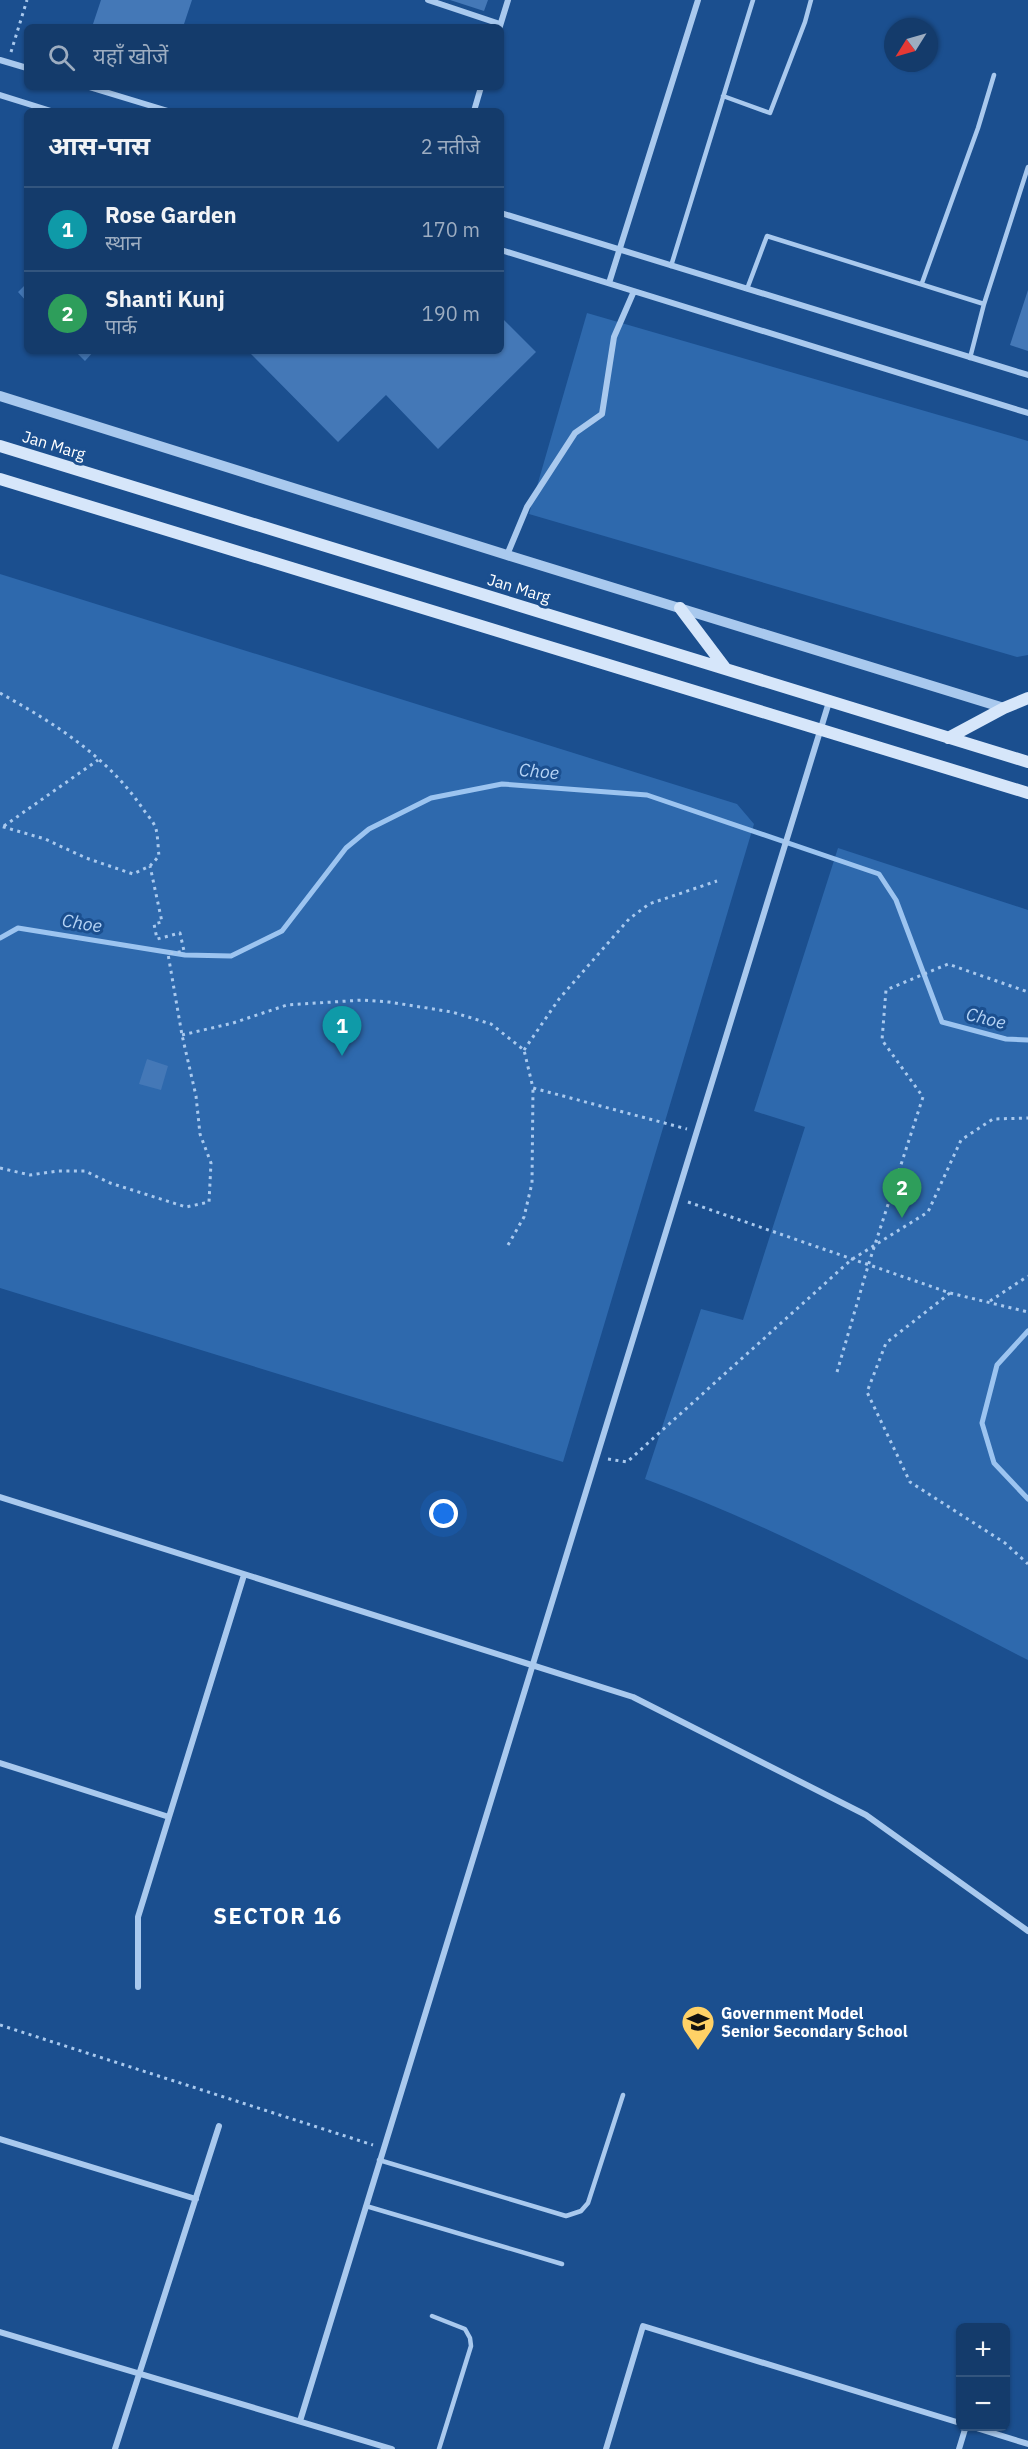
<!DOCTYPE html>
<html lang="hi">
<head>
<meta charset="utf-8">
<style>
	body { margin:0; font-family:"IBM Plex Sans","Noto Sans Devanagari",sans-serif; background:#1d4271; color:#f1f3f6 }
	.controls { position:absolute; right:18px; bottom:18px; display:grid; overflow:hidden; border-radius:9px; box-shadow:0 2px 4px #0004 }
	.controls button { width:54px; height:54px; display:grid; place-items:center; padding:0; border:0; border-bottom:2px solid #33557e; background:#143b6b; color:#f1f3f6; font:30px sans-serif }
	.compass { position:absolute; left:884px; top:18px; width:54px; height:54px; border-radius:50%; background:#143b6b; box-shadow:0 2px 4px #0004; rotate:233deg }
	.you { position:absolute; left:444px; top:1514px; width:21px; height:21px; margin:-15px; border:4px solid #fff; border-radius:50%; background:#1a73e8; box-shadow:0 0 0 9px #1a73e833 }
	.badge { display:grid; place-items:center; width:39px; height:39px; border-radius:50%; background:#bca0f2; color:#fff; font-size:20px; font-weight:700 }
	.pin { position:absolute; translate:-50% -50px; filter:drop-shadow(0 2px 3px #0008) }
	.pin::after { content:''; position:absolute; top:32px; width:21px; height:18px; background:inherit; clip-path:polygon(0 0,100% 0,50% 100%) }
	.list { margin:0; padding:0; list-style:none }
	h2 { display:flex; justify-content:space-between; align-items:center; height:78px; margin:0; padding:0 24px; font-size:26px }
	h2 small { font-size:20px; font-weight:400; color:#9dadc1 }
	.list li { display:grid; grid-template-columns:39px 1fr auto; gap:18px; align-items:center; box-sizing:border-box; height:84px; padding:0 24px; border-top:2px solid #33557e }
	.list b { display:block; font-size:22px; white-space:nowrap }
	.list p { margin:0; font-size:20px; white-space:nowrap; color:#9dadc1 }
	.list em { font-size:20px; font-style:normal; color:#9dadc1 }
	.icon { flex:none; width:33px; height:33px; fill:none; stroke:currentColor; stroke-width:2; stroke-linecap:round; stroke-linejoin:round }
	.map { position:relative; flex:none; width:1028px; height:2449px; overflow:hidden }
	.search { position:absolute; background:#143b6b; box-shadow:0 2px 4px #0004; left:24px; top:24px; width:480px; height:66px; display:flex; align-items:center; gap:15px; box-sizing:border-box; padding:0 21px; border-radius:9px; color:#9dadc1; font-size:22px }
	.panel { position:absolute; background:#143b6b; box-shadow:0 2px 4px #0004; left:24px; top:108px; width:480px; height:246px; border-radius:9px }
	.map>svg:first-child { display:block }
	.green { fill:#2e69ad }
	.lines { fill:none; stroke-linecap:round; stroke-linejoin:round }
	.stream { stroke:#9cc4f0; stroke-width:5 }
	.building { fill:#4478b7 }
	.path { stroke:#a9c9ee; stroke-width:3; stroke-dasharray:3 4.5; stroke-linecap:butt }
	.service { stroke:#a9c9ee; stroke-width:4.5 }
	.minor { stroke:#a9c9ee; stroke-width:6 }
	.tertiary { stroke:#a9c9ee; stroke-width:10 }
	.secondary { stroke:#d6e6fa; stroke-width:12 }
	.labels { text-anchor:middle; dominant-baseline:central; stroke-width:6; stroke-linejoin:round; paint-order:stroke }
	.street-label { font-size:16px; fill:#fff; stroke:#1b4f8f }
	.poi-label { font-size:16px; font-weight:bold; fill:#fff; stroke:#1b4f8f; text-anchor:start }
	.water-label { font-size:18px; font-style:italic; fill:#b5d3f5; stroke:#1b4f8f }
	.district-label { font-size:22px; font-weight:bold; letter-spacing:1.5px; fill:#fff; stroke:#1b4f8f }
</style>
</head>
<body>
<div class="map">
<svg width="1028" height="2449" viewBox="0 0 1028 2449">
	<rect width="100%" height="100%" fill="#1b4f8f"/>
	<path class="green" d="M 587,313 L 1028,441 L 1028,655 L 1017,657 L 529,514 Z
		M 0,574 L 737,804 L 754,824 L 563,1462 L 0,1288 Z
		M 838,848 L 1028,910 L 1028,1660 C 902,1596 777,1527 645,1479 L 701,1309 L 743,1320 L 805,1127 L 754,1111 Z"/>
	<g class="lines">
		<path class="stream" d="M 0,938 L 18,928 L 185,955 L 231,956 L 282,931 L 346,848 L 369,829 L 431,798 L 502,784 L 647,795 L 879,874 L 896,900 L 942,1022 L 1006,1039 L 1028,1040
			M 1028,1331 L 997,1365 L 982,1423 L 994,1463 L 1028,1499"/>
	</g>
	<path class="building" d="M 101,0 L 192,0 L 183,27 L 92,27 Z
		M 450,0 L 488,0 L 484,11 Z
		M 27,283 L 27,302 L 18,292 Z
		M 1028,290 L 1028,351 L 1010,345 Z
		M 501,317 L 536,352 L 438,449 L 386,395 L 338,442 L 248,351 L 501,351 Z
		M 75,351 L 94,351 L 85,361 Z
		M 147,1059 L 168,1066 L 161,1090 L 139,1084 Z"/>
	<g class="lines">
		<path class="path" d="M 11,52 L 27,0
			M 0,693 C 54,723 108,757 143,809 C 147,815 154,822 156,829 C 158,837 158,848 159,856 L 150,866 L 133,874 L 86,858 L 45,839 L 0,826
			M 4,826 L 98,760
			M 182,1035 L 233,1023 L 287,1005 L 363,1000 L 389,1002 L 452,1012 L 491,1024 L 524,1050 L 533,1088 L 687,1129
			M 524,1050 L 559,999 L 629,919 L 649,904 L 717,881
			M 0,1168 L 30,1175 L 58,1171 L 85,1171 L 110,1183 L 186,1207 L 209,1202 L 211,1163 L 200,1134 L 196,1096 L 182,1035 L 168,954 L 184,951 L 180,933 L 157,939 L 154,924 L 162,922 L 150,866
			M 688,1202 L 950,1293 L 1028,1312
			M 508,1245 L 524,1217 L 532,1183 L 533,1088
			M 950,1293 L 886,1343 L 867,1392 L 910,1482 L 1005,1543 L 1028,1564
			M 990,1301 L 1028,1276
			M 837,1372 L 868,1266 L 923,1097 L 882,1040 L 886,990 L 948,964 L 1028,992
			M 608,1459 L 627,1462 L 851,1260 L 928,1212 L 961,1140 L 993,1119 L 1028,1118
			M 0,2025 L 373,2145"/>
		<path class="service" d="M 723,96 L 770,113 L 805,22 L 811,0
			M 671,266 L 753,0
			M 922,283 L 978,128 L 994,75
			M 747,289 L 767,236 L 984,304 L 1028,167
			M 970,358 L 984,304
			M 379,2160 L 566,2216 L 581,2211 L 588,2203 L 623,2095
			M 366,2206 L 562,2264
			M 432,2316 L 465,2329 L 470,2338 L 471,2346 L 439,2449"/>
		<path class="minor" d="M 428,0 L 500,24
			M 500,26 L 508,0
			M 0,60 L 27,68
			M 89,87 L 168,111
			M 0,95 L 51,111
			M 474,111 L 481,87
			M 501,213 L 1028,375
			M 501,250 L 1028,413
			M 609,283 L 698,0
			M 507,555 L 527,507 L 575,433 L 602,414 L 614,337 L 634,291
			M 0,1497 L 633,1697 L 866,1815 L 1028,1931
			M 0,1763 L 169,1817
			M 138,1987 L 138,1917 L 244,1575
			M 0,2139 L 196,2199
			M 0,2332 L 392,2449
			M 300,2421 L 829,702
			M 970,2426 L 1028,2444
			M 115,2449 L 219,2126
			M 606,2449 L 643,2326 L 960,2423
			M 959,2449 L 966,2426"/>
		<path class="tertiary" d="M 0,396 L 507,555 L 1004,708"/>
		<path class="secondary" d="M 0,446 L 1028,762
			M 0,479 L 1028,793
			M 680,608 L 726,669
			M 948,738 L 1004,708 L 1028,698"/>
	</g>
	<defs>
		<symbol id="school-pin" viewBox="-11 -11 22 30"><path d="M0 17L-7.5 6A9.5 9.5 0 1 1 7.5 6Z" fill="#ffd166" stroke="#1b4f8f"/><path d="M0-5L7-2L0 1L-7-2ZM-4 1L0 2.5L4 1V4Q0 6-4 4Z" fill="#111"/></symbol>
	</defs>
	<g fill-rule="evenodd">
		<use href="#school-pin" x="679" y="2003" width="38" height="52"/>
	</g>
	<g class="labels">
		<g class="street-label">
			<text transform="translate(54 445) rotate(17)">Jan Marg</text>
			<text transform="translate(519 588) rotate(17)">Jan Marg</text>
		</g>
		<g class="poi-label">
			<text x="721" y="2013">Government Model<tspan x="721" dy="18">Senior Secondary School</tspan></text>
		</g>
		<g class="water-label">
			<text transform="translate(539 771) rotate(5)">Choe</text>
			<text transform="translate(82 923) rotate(9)">Choe</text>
			<text transform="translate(986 1018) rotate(14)">Choe</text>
		</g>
		<g class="district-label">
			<text x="278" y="1915">SECTOR 16</text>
		</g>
	</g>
</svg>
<div class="controls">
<button>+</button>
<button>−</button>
</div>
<svg class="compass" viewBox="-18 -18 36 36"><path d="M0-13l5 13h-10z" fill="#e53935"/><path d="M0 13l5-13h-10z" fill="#9dadc1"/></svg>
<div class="you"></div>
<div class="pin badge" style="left:342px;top:1056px;background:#0f9aa8">1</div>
<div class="pin badge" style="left:902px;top:1218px;background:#2e9e5b">2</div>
<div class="search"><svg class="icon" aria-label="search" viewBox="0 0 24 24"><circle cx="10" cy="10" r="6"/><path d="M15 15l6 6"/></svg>यहाँ खोजें</div>
<section class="panel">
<h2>आस-पास<small>2 नतीजे</small></h2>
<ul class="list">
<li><span class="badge" style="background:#0f9aa8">1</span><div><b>Rose Garden</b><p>स्थान</p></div><em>170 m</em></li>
<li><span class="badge" style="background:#2e9e5b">2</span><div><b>Shanti Kunj</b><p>पार्क</p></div><em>190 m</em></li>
</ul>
</section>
</div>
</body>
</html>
